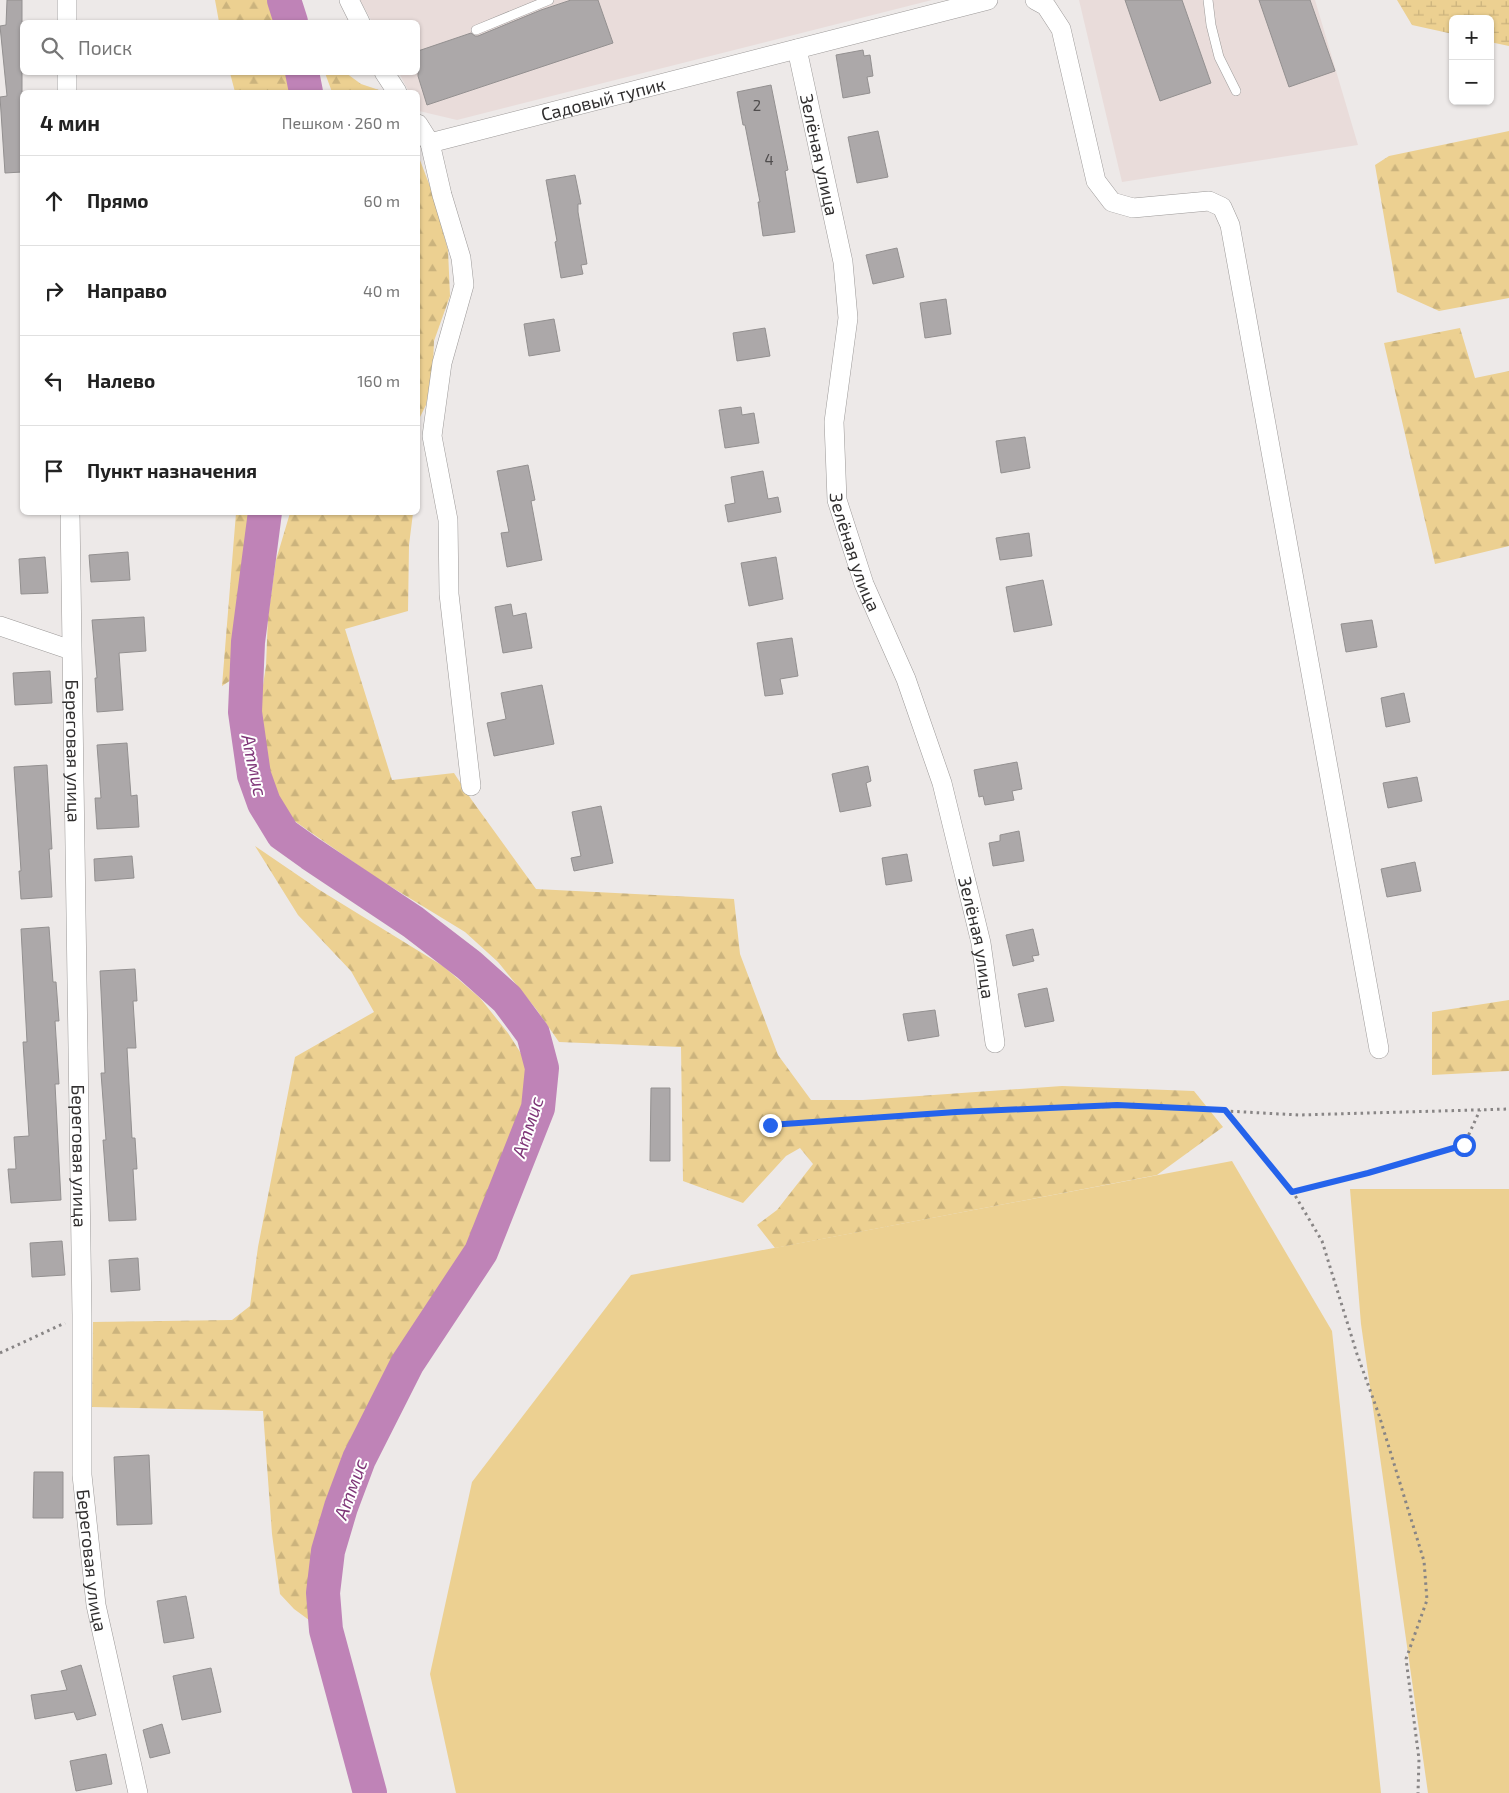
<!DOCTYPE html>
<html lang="ru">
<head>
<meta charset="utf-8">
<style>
	body { margin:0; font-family:"Exo 2",sans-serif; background:#f2f2f2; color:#222 }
	.controls { position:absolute; right:15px; top:15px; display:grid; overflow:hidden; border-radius:8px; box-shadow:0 1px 4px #0004 }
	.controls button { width:45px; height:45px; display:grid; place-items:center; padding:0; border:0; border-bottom:1px solid #e0e0e0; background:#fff; color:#222; font:25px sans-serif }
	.stop { position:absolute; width:15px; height:15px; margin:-11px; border:4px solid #2563eb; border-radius:50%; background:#fff }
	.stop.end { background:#2563eb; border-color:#fff; box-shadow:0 1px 5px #0008 }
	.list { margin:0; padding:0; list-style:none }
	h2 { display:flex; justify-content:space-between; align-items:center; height:65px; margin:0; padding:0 20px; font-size:21px }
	h2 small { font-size:16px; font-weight:400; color:#767676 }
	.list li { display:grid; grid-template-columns:32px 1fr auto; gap:15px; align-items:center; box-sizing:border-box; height:90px; padding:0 20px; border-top:1px solid #e0e0e0 }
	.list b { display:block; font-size:19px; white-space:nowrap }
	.list em { font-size:16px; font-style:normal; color:#767676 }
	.icon { flex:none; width:28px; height:28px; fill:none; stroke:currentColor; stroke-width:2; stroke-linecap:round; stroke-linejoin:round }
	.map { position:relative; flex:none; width:1509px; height:1793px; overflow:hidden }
	.search { position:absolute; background:#fff; box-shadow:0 1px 4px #0004; left:20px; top:20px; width:400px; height:55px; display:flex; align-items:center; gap:12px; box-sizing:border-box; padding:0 18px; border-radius:8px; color:#767676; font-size:19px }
	.panel { position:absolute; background:#fff; box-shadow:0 1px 4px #0004; left:20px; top:90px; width:400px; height:425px; border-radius:8px }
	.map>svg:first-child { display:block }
	.built { fill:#e9dcda }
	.green { fill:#ecd091 }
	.forest { fill:url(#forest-firs) }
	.wetland { fill:url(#wetland-marsh) }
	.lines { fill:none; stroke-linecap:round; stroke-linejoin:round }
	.river { stroke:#bf83b7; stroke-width:34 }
	.building { fill:#aca8a9; stroke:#939090 }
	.lane-casing { stroke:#9c9998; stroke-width:10 }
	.street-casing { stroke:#9c9998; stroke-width:20 }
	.path { stroke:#888585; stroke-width:3; stroke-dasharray:2.5 4; stroke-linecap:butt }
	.lane { stroke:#fff; stroke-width:9 }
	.street { stroke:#fff; stroke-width:19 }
	.route { stroke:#2563eb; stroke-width:6 }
	.labels { text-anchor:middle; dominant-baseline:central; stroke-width:4; stroke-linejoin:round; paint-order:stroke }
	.number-label { font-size:15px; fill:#504d4e }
	.street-label { font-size:18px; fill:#312f2f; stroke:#fff }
	.water-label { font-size:19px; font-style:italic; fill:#7f3678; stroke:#fff }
</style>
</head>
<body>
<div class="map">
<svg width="1509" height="1793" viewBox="0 0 1509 1793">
	<defs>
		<pattern id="forest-firs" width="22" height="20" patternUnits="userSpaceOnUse" patternTransform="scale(1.25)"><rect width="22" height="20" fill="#ecd091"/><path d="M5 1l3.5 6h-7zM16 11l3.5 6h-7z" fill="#cbb37d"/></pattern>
		<pattern id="wetland-marsh" width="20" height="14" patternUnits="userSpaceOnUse" patternTransform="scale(1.25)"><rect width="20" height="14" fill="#ecd091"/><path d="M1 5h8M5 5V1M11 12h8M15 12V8" fill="none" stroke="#cbb37d"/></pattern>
	</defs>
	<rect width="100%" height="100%" fill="#ede9e8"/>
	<path class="built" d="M 360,0 L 932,0 L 457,120 L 419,111 L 418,92 L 409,92 L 399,73 L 418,72 L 418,22 L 372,22 Z
		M 1079,0 L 1315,0 L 1358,145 L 1122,182 Z"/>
	<path class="green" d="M 1232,1161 L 1332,1331 L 1381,1793 L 456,1793 L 430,1674 L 472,1482 L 631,1275 Z
		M 1350,1189 L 1509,1189 L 1509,1793 L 1428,1793 L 1361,1324 Z"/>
	<path class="forest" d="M 215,0 L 271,0 L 280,22 L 219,22 Z
		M 230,73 L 291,73 L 293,92 L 235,92 Z
		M 325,73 L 346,73 L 361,84 L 385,92 L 332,92 Z
		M 1509,131 L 1509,298 L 1439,311 L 1397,292 L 1375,165 L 1389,156 Z
		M 418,155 L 431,189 L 448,250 L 450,296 L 434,341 L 433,366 L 426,405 L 418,421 Z
		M 1460,328 L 1475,378 L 1509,371 L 1509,546 L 1435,564 L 1384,343 Z
		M 236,513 L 253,513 L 249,531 L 237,676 L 222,686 Z
		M 290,513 L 413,513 L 409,545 L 408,611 L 345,629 L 392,780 L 454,773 L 471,799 L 536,889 L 734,899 L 740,954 L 778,1055 L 811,1100 L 863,1100 L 1062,1086 L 1194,1091 L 1223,1127 L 1157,1175 L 775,1248 L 757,1225 L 777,1210 L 813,1164 L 800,1148 L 786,1156 L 743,1203 L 683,1181 L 681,1047 L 559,1042 L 536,1009 L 498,962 L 465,932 L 375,877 L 283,813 L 272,796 L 266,773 L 261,698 L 266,666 L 268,616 L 276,560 Z
		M 255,846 L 318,889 L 443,966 L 480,998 L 508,1033 L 522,1055 L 532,1087 L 531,1101 L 509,1150 L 501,1186 L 484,1221 L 416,1336 L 391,1374 L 376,1407 L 352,1467 L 330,1532 L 324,1572 L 315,1608 L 309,1620 L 294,1609 L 280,1594 L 272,1534 L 263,1411 L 92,1407 L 93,1322 L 232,1320 L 250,1306 L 258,1247 L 295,1057 L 374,1012 L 351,971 L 298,915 Z
		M 1509,1000 L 1509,1071 L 1432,1075 L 1432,1012 Z"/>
	<path class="wetland" d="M 1397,0 L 1509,0 L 1509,46 L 1490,42 L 1490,19 L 1453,19 L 1453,34 L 1412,25 Z"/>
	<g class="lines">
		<path class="river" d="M 284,0 L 291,22
			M 302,72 L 306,92
			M 265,512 L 248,642 L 245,712 L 254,775 L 264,803 L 283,834 L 311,854 L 413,922 L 469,965 L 507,999 L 533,1034 L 542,1068 L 538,1108 L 481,1252 L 407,1364 L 359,1459 L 341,1507 L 328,1551 L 323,1593 L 326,1630 L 370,1793"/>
	</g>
	<path class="building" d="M 7,0 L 22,0 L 22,172 L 5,173 L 0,97 L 7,96 L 0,26 L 6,25 Z
		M 571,0 L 598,0 L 613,43 L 427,105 L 418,76 L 418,51 L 471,33 L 475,36 L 478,36 L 541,10 Z
		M 1125,0 L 1182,0 L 1211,83 L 1160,101 Z
		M 1259,0 L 1310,0 L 1335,71 L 1289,87 Z
		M 863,50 L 864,56 L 870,55 L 873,76 L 867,77 L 870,93 L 843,98 L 836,55 Z
		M 771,85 L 788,170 L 785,171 L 795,232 L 763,236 L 758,202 L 760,202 L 745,125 L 743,125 L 737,92 Z
		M 878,131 L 888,177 L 857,183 L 848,137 Z
		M 575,175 L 581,204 L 578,204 L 578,212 L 587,264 L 581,265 L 583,274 L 561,278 L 555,242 L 557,241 L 546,180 Z
		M 897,248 L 904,277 L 873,284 L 866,255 Z
		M 946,299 L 951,334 L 925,338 L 920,303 Z
		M 554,319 L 560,351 L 529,356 L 524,324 Z
		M 765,328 L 770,356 L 737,361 L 733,333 Z
		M 741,407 L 742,415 L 754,413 L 759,443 L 725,448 L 719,410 Z
		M 1025,437 L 1030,468 L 1001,473 L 996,441 Z
		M 528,465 L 535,500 L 531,501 L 542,560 L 507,567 L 501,533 L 509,532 L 497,471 Z
		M 763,471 L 768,499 L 778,497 L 781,512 L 728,522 L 725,505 L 735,503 L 731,477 Z
		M 1029,533 L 1032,556 L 1000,560 L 996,538 Z
		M 128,552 L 130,580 L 91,582 L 89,555 Z
		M 45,557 L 48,593 L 21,594 L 19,559 Z
		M 776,557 L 783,599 L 749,606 L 741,563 Z
		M 1043,580 L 1052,625 L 1014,632 L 1006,587 Z
		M 511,604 L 513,616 L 526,613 L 532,648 L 503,653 L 495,607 Z
		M 144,617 L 146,651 L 119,653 L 123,710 L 97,712 L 95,678 L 97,678 L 92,620 Z
		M 1372,620 L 1377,647 L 1346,652 L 1341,624 Z
		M 792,638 L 798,676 L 780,679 L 783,694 L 765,696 L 757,643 Z
		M 50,671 L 52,703 L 15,705 L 13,673 Z
		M 542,685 L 554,744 L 494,756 L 487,723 L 506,719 L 501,693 Z
		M 1404,693 L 1410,722 L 1386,727 L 1381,698 Z
		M 127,743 L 131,796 L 137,795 L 139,827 L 97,829 L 95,798 L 101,798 L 97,745 Z
		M 1017,762 L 1022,789 L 1012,791 L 1014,800 L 985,805 L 983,796 L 979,797 L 974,770 Z
		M 47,765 L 52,849 L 49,849 L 52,897 L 21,899 L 19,871 L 21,871 L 14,767 Z
		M 868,766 L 871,781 L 866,783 L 871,806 L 840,812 L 832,774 Z
		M 1417,777 L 1422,801 L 1388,808 L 1383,783 Z
		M 601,806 L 613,863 L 574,871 L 571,858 L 581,856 L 572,812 Z
		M 1019,831 L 1024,861 L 993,866 L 989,843 L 1000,841 L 1000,835 Z
		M 907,854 L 912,881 L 886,885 L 882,858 Z
		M 132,856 L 134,878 L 95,881 L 94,859 Z
		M 1415,862 L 1421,891 L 1387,897 L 1381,869 Z
		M 49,927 L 53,982 L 56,982 L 59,1021 L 55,1021 L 59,1084 L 55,1084 L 61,1200 L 11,1203 L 8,1169 L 16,1169 L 14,1137 L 29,1136 L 23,1042 L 27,1042 L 21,929 Z
		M 1033,929 L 1039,955 L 1032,956 L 1034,961 L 1013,966 L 1006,935 Z
		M 135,969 L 137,1001 L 133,1001 L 136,1048 L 127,1048 L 132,1138 L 135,1138 L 137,1169 L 133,1169 L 136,1220 L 109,1221 L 103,1140 L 106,1140 L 101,1073 L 105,1073 L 100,971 Z
		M 1047,988 L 1054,1021 L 1025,1027 L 1018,994 Z
		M 935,1010 L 939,1036 L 908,1041 L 903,1014 Z
		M 651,1088 L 670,1088 L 670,1161 L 650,1161 Z
		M 62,1241 L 65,1275 L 32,1277 L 30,1243 Z
		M 138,1258 L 140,1290 L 111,1292 L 109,1260 Z
		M 149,1455 L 152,1524 L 117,1525 L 114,1457 Z
		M 34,1472 L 63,1472 L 63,1518 L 33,1518 Z
		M 186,1596 L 194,1638 L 164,1643 L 157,1601 Z
		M 81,1665 L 96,1715 L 77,1720 L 74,1712 L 35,1719 L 31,1695 L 67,1690 L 61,1671 Z
		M 211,1668 L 221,1712 L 182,1720 L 173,1676 Z
		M 162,1724 L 170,1753 L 150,1758 L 143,1730 Z
		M 106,1754 L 112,1784 L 76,1791 L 70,1761 Z"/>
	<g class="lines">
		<defs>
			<path id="lane" d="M 1208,0 L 1211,25 L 1219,57 L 1236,91
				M 476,30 L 549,0"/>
			<g id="street">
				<path d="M 67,0 L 67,22"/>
				<path d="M 349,0 L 360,22"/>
				<path d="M 1035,0 L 1046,6 L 1061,29 L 1096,181 L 1112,202 L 1133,208 L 1209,201 L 1222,207 L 1230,225 L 1379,1049"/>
				<path id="s1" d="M 797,49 L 843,262 L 848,318 L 834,422 L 837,500 L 864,584 L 906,679 L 942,783 L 981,943 L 995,1043"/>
				<path d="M 67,72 L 67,92"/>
				<path d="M 384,72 L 397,92"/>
				<path id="s2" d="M 418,124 L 430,143 L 988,0"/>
				<path d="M 430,143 L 442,195 L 461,258 L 464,285 L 442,363 L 432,436 L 448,520 L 449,594 L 471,786"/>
				<path id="s3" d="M 70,512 L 82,1315 L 82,1475 L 96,1605 L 138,1793"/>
				<path d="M 0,626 L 71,650"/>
			</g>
		</defs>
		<use href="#lane" class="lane-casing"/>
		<use href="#street" class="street-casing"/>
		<path class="path" d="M 1225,1111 L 1293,1192 L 1322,1241 L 1357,1354 L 1379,1415 L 1424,1561 L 1427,1600 L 1406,1659 L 1419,1759 L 1418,1793
			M 770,1125 L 956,1112 L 1117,1105 L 1299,1115 L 1509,1109
			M 1293,1192 L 1368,1173 L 1464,1145 L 1480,1110
			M 0,1353 L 65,1323"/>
		<use href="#lane" class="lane"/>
		<use href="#street" class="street"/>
	</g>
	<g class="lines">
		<path class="route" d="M 770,1125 L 956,1112 L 1117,1105 L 1225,1110 L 1292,1192 L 1368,1173 L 1464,1145"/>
	</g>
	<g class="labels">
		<g class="number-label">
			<text x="757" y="105">2</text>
			<text x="769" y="159">4</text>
		</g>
		<g class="street-label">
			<text stroke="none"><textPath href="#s2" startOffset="201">Садовый тупик</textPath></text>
			<text stroke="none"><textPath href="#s1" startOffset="108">Зелёная улица</textPath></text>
			<text stroke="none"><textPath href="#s1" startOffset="512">Зелёная улица</textPath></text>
			<text stroke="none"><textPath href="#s3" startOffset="239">Береговая улица</textPath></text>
			<text stroke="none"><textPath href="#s1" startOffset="918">Зелёная улица</textPath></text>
			<text stroke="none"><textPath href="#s3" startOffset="644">Береговая улица</textPath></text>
			<text stroke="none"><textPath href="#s3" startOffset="1049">Береговая улица</textPath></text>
		</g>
		<g class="water-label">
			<text transform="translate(255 765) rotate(78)">Атмис</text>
			<text transform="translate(527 1127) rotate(-72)">Атмис</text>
			<text transform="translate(350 1489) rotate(-70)">Атмис</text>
		</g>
	</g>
</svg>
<div class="controls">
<button>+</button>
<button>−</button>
</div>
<div class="stop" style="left:1464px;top:1145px"></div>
<div class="stop end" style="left:770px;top:1125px"></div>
<div class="search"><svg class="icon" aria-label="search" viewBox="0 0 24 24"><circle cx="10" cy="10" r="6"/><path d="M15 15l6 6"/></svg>Поиск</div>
<section class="panel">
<h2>4 мин<small>Пешком · 260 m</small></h2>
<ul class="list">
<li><svg class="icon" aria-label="ahead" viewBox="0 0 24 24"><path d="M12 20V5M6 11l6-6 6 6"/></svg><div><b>Прямо</b></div><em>60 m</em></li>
<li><svg class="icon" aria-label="right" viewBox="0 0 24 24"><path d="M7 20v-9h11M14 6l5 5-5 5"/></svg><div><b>Направо</b></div><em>40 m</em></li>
<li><svg class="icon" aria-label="left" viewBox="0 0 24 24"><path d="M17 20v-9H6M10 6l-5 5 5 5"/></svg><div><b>Налево</b></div><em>160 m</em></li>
<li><svg class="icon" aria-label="arrive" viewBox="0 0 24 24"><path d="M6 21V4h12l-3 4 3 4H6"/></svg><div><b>Пункт назначения</b></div></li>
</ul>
</section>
</div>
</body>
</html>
